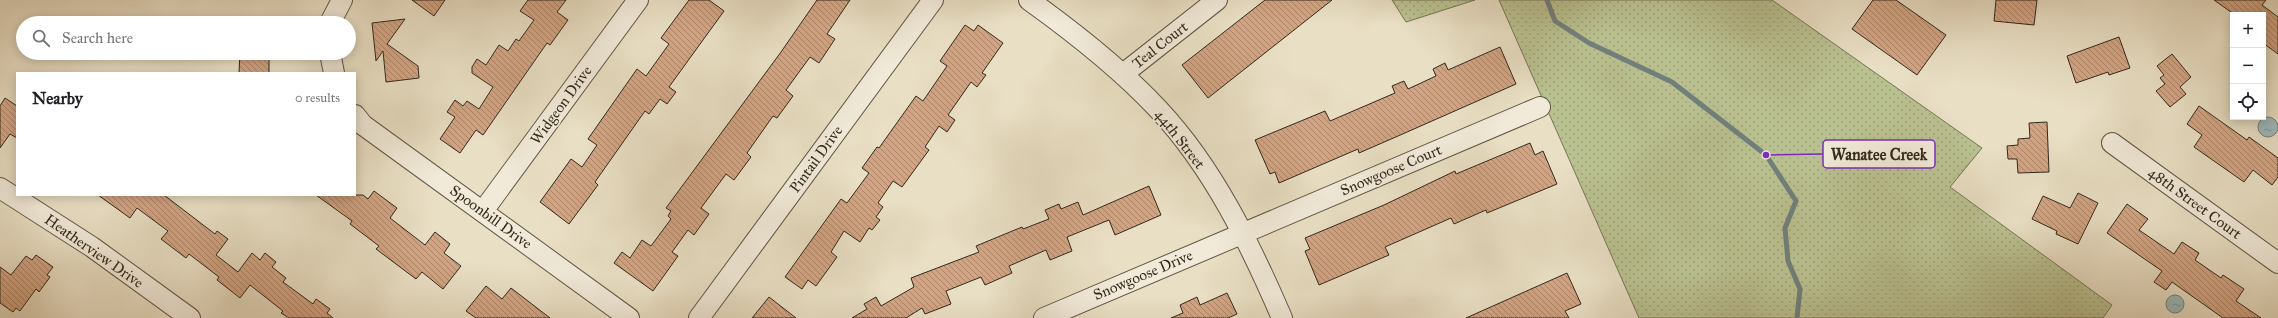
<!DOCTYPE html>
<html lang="en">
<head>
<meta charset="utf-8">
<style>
	body { margin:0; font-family:"IM FELL Great Primer",serif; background:#f2f2f2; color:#202124 }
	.controls { position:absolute; right:12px; top:12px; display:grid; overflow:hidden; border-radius:0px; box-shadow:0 2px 10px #0003 }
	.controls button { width:36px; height:36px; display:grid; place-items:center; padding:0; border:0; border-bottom:1px solid #e0e0e0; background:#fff; color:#202124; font:20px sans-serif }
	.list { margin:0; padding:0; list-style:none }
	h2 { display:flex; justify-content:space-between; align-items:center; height:52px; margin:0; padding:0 16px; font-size:17px }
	h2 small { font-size:13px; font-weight:400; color:#757577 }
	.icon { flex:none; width:22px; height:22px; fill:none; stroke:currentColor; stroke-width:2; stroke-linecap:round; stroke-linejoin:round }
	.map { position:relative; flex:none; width:2278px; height:318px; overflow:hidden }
	.search { position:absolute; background:#fff; box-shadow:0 2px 10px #0003; left:16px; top:16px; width:340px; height:44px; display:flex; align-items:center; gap:10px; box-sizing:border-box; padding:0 14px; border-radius:22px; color:#757577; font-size:15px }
	.panel { position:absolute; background:#fff; box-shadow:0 2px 10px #0003; left:16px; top:72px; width:340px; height:124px; border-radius:0px }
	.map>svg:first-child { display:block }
	.park { fill:url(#park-dots); stroke:#767556 }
	.water { fill:url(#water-ripples); stroke:#71807c }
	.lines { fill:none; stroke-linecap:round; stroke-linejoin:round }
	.stream { stroke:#71807c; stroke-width:5 }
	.building { fill:url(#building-back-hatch); stroke:#33291b }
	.minor-casing { stroke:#605645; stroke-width:22 }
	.minor { stroke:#f1ead9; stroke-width:20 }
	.labels { text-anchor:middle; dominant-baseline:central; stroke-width:3.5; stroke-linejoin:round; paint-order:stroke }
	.street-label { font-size:15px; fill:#33291b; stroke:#f1ead9 }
	.leader { fill:none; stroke:#7b2cbf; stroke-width:1.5 }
	.callout-dot { fill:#7b2cbf; stroke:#f1ead9; stroke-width:1.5 }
	.callout { fill:#f1ead9; stroke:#7b2cbf; stroke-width:1.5 }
	.callout-label { font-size:16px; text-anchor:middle; font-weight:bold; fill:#33291b }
</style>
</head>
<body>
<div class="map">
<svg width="2278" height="318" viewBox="0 0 2278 318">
	<defs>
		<pattern id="park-dots" width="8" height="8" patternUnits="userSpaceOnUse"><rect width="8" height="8" fill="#bac191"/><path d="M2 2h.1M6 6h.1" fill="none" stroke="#a0a67c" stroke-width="1.8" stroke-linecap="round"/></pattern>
		<pattern id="water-ripples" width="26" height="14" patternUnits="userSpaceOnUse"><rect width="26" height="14" fill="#9bbabd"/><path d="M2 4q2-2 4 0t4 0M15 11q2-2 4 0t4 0" fill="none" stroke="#7f9799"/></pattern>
		<pattern id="building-back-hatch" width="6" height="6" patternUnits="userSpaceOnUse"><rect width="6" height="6" fill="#d3a483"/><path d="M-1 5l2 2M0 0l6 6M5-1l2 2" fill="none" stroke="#ac866a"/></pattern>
	</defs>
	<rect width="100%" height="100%" fill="#e9dfc4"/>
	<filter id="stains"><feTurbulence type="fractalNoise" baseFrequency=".005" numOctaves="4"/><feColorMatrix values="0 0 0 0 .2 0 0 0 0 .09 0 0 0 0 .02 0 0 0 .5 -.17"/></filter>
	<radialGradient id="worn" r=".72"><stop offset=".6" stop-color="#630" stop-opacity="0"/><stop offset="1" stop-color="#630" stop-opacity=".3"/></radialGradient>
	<path class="park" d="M 1392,0 L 1475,0 L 1406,22 Z
		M 1499,0 L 1772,0 L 1982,148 L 1950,187 L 2112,305 L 2103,318 L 1639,318 Z"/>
	<path class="water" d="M2258 127a10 10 0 1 1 20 0a10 10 0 1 1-20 0Z
		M2166 304a9 9 0 1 1 18 0a9 9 0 1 1-18 0Z"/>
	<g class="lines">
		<path class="stream" d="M 1547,0 L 1555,21 L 1589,43 L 1672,82 L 1766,155 L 1796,201 L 1785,228 L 1788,261 L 1800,289 L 1797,318"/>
	</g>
	<path class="building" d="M 412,0 L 445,0 L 434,16 Z
		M 528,0 L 566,0 L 557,12 L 568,20 L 550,45 L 547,43 L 483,135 L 476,130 L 460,153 L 440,139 L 455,117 L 447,112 L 455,100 L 463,106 L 467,101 L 479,109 L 493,87 L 472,73 L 472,67 L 477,59 L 486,65 L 499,45 L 508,51 L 516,39 L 519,41 L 534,20 L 520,11 Z
		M 689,0 L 709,0 L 724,11 L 669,87 L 676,92 L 667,104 L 660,99 L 649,114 L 645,111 L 595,182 L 598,185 L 569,224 L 540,202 L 571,159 L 582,167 L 597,145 L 588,139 L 637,69 L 646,76 L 669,44 L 661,38 Z
		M 817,0 L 850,0 L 827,34 L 835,39 L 819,63 L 810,57 L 786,90 L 793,96 L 777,118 L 773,116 L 747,153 L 751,157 L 734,180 L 726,174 L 701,208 L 709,214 L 694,235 L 688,230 L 672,252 L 678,256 L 653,291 L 614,263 L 622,252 L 630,258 L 642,240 L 651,246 L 671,219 L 668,216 L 671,211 L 666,208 L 781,52 Z
		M 1265,0 L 1332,0 L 1208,98 L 1182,65 Z
		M 1873,0 L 1896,0 L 1946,35 L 1917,75 L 1852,29 Z
		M 1996,0 L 2037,0 L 2034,25 L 1994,21 Z
		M 2214,0 L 2266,0 L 2262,5 L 2278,17 L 2278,54 L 2263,43 L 2263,15 L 2235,15 Z
		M 405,19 L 387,44 L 418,66 L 419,78 L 386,82 L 383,51 L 376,61 L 372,23 Z
		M 965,25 L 974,31 L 978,25 L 1003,43 L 982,73 L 986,75 L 977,87 L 971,82 L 948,115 L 955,120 L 947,132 L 939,126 L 925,147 L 929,150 L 902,187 L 893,181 L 878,203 L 883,207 L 876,217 L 880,220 L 872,230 L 869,228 L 860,242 L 844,231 L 831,252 L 837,257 L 816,286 L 808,280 L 802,289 L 785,277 L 841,199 L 847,203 L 869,173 L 862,168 L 877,147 L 879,148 L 916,96 L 923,101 L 947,66 L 940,61 Z
		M 2119,37 L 2130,68 L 2109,75 L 2108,72 L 2076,83 L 2067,56 Z
		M 1500,47 L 1516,84 L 1398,136 L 1359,153 L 1358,149 L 1279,183 L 1275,172 L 1270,174 L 1255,140 L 1325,111 L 1330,121 L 1395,93 L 1392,86 L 1404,81 L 1408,89 L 1436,76 L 1433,69 L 1445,63 L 1448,70 Z
		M 240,53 L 269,53 L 269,73 L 239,73 Z
		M 2172,54 L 2191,77 L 2180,87 L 2186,94 L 2170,107 L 2156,91 L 2165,84 L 2160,78 L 2164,75 L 2157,66 Z
		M 5,98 L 17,106 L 17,138 L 10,134 L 0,148 L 0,106 Z
		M 2199,106 L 2247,140 L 2249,137 L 2278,158 L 2278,177 L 2272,185 L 2253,170 L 2244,182 L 2194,147 L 2202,135 L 2187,124 Z
		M 2047,122 L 2049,172 L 2018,173 L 2017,159 L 2008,159 L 2007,146 L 2018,145 L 2018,139 L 2030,138 L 2029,123 Z
		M 1530,143 L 1535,155 L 1543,151 L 1557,184 L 1487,213 L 1486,210 L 1454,224 L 1451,218 L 1385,247 L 1389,255 L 1319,285 L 1305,251 L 1310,249 L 1305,238 L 1384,205 L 1455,171 L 1456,174 Z
		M 1149,186 L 1161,215 L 1115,235 L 1109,220 L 1067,237 L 1072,251 L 1050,260 L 1046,250 L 1009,266 L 1012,273 L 985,285 L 981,277 L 946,291 L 951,304 L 925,314 L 922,308 L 906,318 L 852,318 L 867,309 L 864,304 L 876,297 L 881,306 L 914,287 L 911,278 L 979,252 L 976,246 L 1022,227 L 1023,229 L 1049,219 L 1045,210 L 1059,204 L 1061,209 L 1078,202 L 1083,215 Z
		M 374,191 L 397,208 L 390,218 L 425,245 L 435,232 L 450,244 L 444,253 L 461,266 L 443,289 L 422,272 L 416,279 L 376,249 L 379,246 L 350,224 L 352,221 L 316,195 L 363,195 L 368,199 Z
		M 2078,193 L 2098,203 L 2078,244 L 2056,234 L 2057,231 L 2032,219 L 2043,196 L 2070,208 Z
		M 98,195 L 164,195 L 215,234 L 217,231 L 228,239 L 216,255 L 238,272 L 252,253 L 260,260 L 265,253 L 276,262 L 272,267 L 286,278 L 283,282 L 313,304 L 316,299 L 330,309 L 327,313 L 333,318 L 289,318 L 281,313 L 283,311 L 250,285 L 240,298 L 217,280 L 219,277 L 189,254 L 186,258 L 161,239 L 168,231 L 137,208 L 130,218 Z
		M 2127,204 L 2148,219 L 2139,230 L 2174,254 L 2182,242 L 2199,253 L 2195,260 L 2221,278 L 2223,275 L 2244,289 L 2236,301 L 2261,318 L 2223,318 L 2172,282 L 2166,290 L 2154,282 L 2162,271 L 2107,233 Z
		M 36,255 L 53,267 L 47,275 L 50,277 L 39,292 L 36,289 L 20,311 L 16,308 L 13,312 L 0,303 L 0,267 L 11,275 L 26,256 L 32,260 Z
		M 1567,273 L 1581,304 L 1565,311 L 1569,318 L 1466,318 Z
		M 486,286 L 502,299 L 511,288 L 550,318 L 476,318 L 466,311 Z
		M 1227,293 L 1237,314 L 1228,318 L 1171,318 L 1183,313 L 1180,305 L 1197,297 L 1200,305 Z
		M 769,297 L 796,318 L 752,318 Z"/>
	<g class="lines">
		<defs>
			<path id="minor" d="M 1029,0 C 1075,33 1120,68 1159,110 C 1214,169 1250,244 1282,318
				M 330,23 L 342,0
				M 330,53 L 334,73
				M 1123,74 L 1217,0
				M 355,115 L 363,125 L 629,318
				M 2112,143 L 2278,263
				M 0,188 L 92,247 L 190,318
				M 483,211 L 638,0
				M 699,318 L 933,0
				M 1044,318 L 1540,107"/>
		</defs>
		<use href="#minor" class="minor-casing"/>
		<use href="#minor" class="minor"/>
	</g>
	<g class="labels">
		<g class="street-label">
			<text transform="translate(1160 45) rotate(-38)">Teal Court</text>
			<text transform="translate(561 105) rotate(-54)">Widgeon Drive</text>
			<text transform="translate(1180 139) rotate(52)">44th Street</text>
			<text transform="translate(816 159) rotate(-54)">Pintail Drive</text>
			<text transform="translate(1391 170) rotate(-23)">Snowgoose Court</text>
			<text transform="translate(2195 203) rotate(36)">48th Street Court</text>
			<text transform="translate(491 217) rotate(36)">Spoonbill Drive</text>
			<text transform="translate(94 251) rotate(35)">Heatherview Drive</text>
			<text transform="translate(1143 275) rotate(-23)">Snowgoose Drive</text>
		</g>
	</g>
	<path class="leader" d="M1766 155L1823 154"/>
	<circle class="callout-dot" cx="1766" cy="155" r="4"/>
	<rect class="callout" x="1823" y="140" width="112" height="28" rx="4"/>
	<g class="callout-label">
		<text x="1879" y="160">Wanatee Creek</text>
	</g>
	<rect width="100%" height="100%" filter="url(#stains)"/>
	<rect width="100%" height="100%" fill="url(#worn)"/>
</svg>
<div class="controls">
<button>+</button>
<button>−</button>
<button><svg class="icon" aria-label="locate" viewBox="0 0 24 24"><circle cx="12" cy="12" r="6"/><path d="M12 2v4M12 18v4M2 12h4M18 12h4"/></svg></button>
</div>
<div class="search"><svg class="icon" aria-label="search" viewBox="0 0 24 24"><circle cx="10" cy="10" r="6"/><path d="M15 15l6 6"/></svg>Search here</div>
<section class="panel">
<h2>Nearby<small>0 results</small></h2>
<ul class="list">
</ul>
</section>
</div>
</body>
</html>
